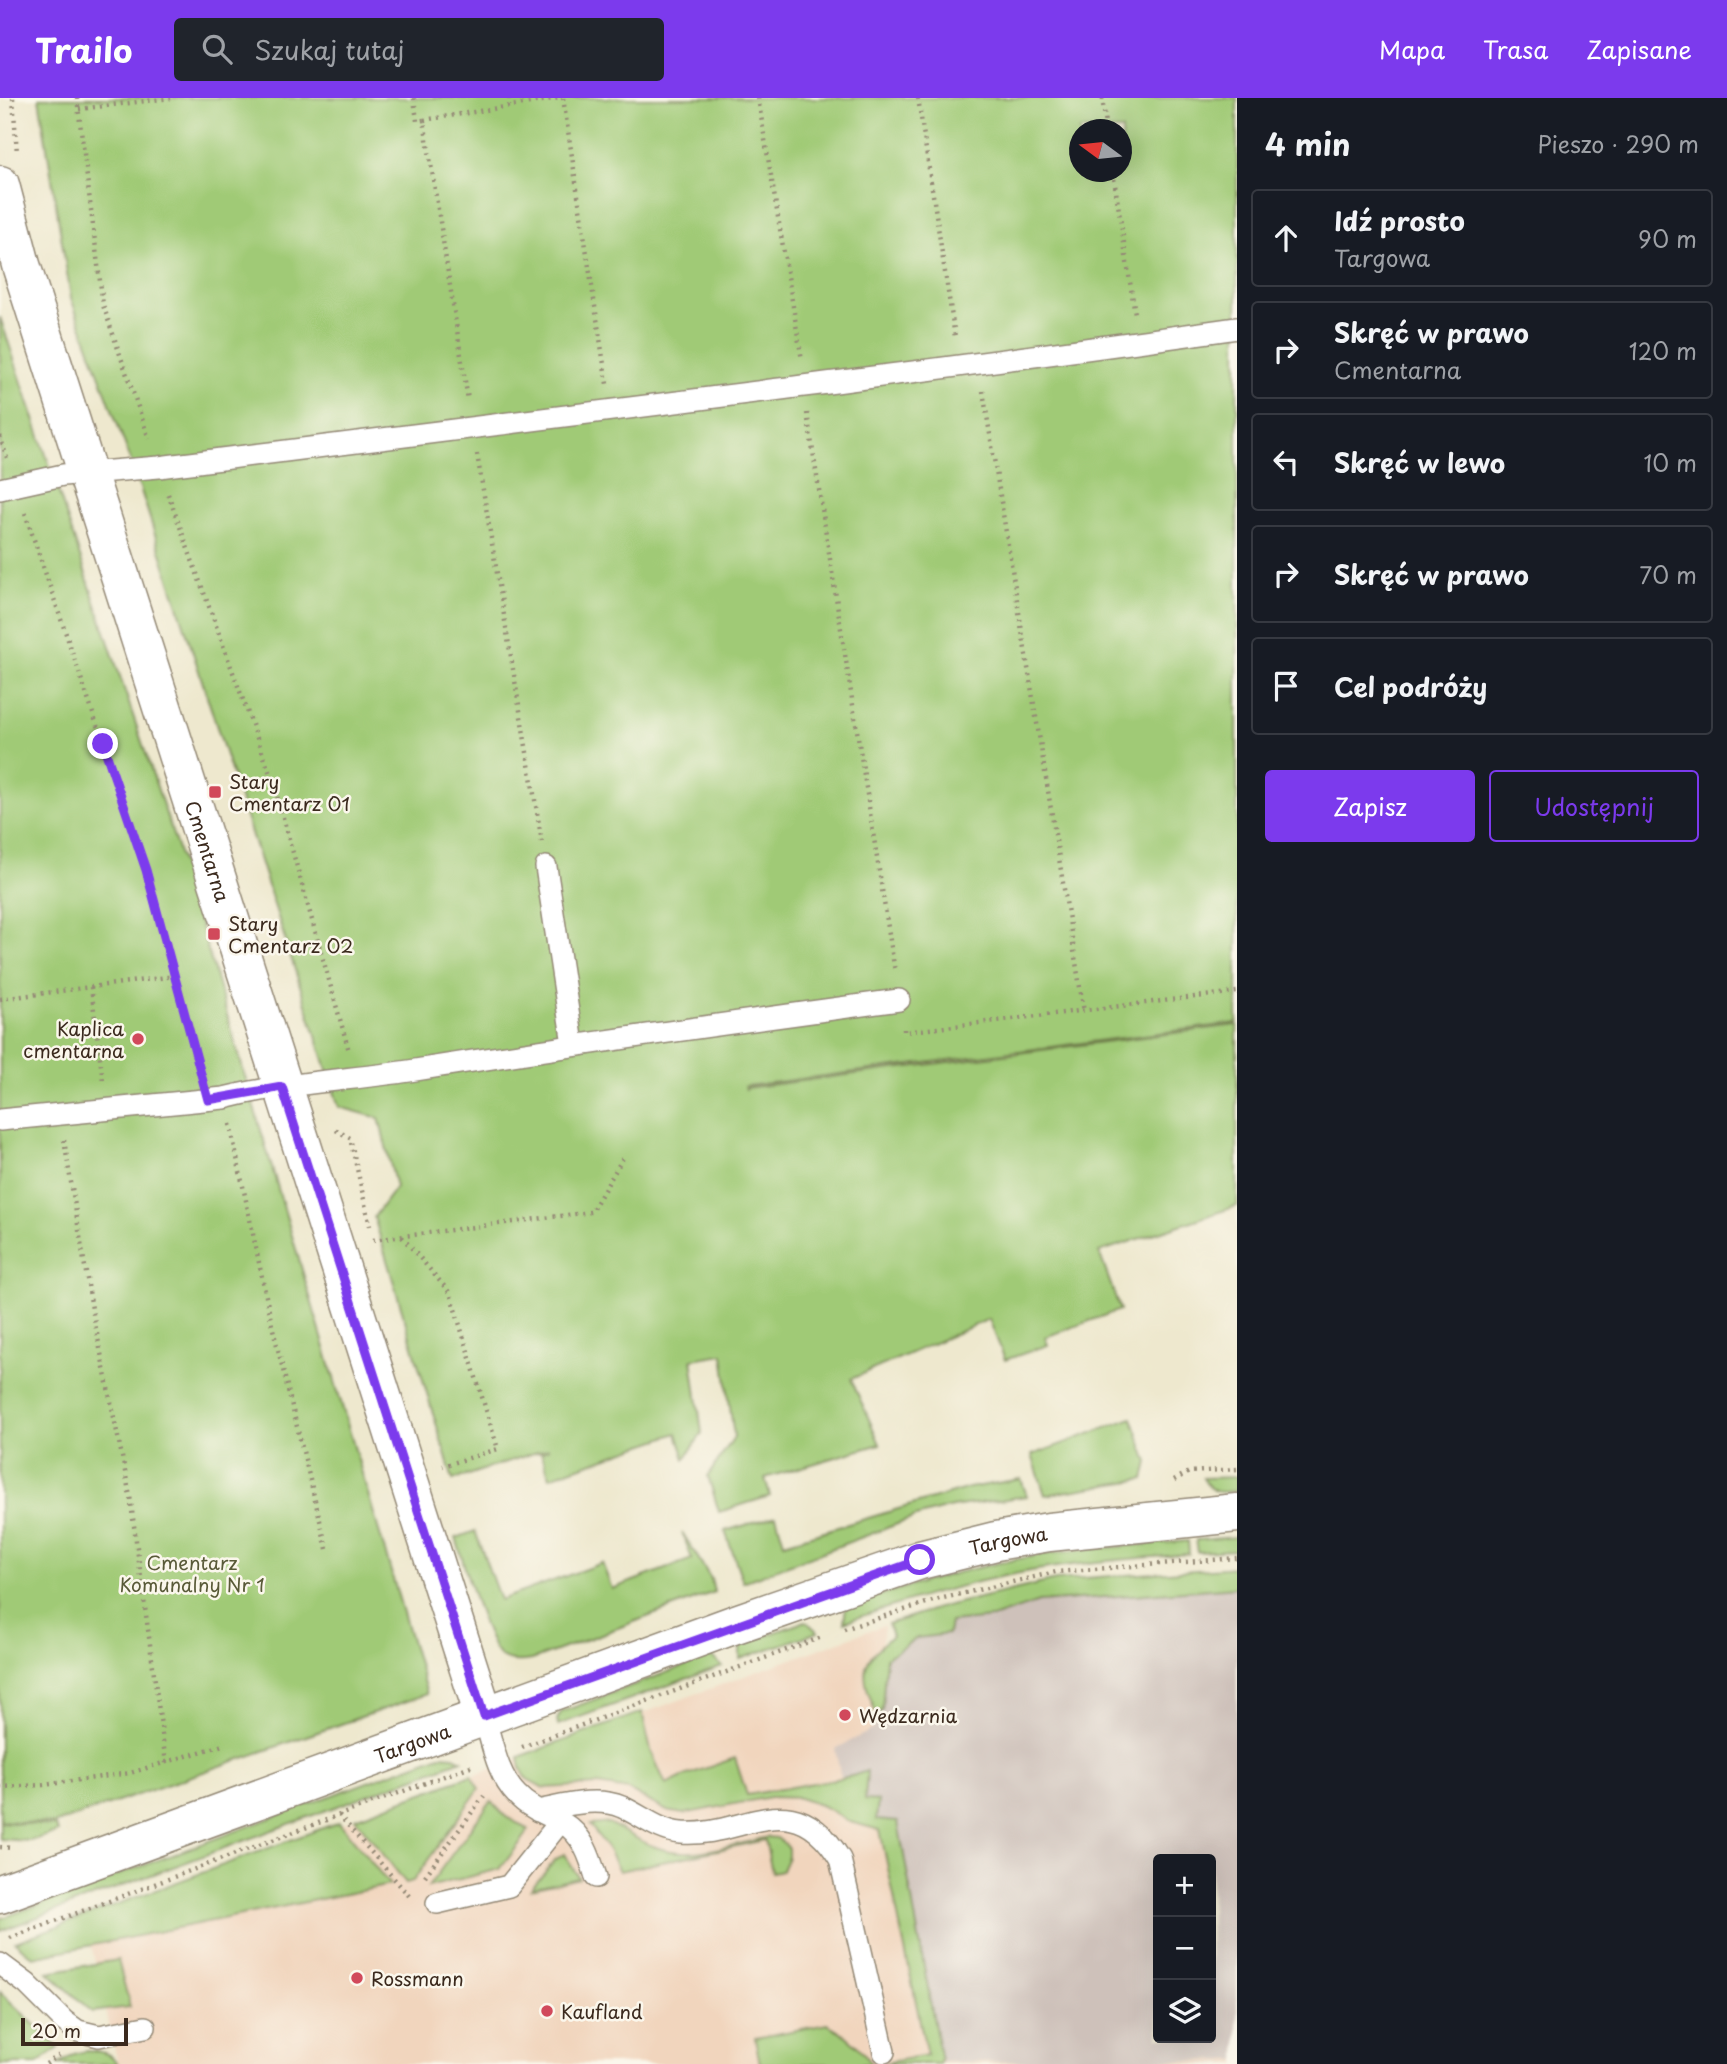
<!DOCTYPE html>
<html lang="pl">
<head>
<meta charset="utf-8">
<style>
	body { margin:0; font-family:"Playpen Sans",sans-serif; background:#20242c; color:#f1f3f6 }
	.controls { position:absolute; right:21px; bottom:21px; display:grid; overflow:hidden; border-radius:7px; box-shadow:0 7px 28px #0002 }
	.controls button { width:63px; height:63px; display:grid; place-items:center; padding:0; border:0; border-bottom:2px solid #363941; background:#171b24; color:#f1f3f6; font:35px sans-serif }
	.compass { position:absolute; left:1069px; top:21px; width:63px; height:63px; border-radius:50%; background:#171b24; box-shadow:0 7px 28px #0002; rotate:285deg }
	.scale { position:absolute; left:21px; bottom:18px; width:107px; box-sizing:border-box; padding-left:7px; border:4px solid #3b2a1e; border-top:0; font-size:19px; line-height:24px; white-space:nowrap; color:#3b2a1e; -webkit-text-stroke:5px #fbf7ec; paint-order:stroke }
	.stop { position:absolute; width:21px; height:21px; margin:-16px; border:5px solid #7c3aed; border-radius:50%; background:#fff }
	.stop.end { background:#7c3aed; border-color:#fff; box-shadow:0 2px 7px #0008 }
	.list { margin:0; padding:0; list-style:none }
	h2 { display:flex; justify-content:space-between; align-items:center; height:91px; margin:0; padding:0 28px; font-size:30px }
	h2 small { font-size:23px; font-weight:400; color:#9ea1a6 }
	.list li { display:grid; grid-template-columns:46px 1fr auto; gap:21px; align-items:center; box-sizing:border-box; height:98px; margin:0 14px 14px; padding:0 14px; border:2px solid #363941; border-radius:7px }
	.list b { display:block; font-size:26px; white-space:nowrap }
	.list p { margin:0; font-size:23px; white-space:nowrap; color:#9ea1a6 }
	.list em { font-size:23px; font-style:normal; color:#9ea1a6 }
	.actions { display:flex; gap:14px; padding:21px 28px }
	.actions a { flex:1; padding:16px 0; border:2px solid #7c3aed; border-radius:7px; text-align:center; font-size:24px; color:#7c3aed }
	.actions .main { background:#7c3aed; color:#fff }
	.icon { flex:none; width:38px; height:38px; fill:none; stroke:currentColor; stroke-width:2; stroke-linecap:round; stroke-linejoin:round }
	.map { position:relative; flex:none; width:1237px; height:1966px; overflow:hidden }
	header { display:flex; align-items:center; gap:42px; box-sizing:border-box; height:98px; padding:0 35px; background:#7c3aed; color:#fff }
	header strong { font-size:33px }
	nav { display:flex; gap:38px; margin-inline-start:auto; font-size:24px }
	.search { width:490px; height:63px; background:#20242c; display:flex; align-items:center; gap:18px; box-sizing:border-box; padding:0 24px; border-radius:7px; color:#9ea1a6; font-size:26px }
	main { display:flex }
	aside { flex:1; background:#171b24 }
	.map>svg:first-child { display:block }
	.built { fill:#f1d5bd }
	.industrial { fill:#cec1ba; fill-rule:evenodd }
	.green { fill:#a0ca76; stroke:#6e7a4a; stroke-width:2; fill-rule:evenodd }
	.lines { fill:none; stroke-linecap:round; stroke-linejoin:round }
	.lane-casing { stroke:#948976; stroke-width:24 }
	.street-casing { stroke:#948976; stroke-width:41 }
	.path { stroke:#948976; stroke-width:4.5; stroke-dasharray:2 5; stroke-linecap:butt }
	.lane { stroke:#fff; stroke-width:21 }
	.street { stroke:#fff; stroke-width:38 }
	.route { stroke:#7c3aed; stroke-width:9 }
	.poi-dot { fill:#d1495b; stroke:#fbf7ec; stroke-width:2.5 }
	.labels { text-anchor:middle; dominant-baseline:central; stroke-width:5; stroke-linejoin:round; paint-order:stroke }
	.poi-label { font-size:19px; fill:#3b2a1e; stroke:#fbf7ec; text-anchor:start }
	.street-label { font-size:19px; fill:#3b2a1e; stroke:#fbf7ec }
	.park-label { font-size:19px; fill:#595a38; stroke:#fbf7ec }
</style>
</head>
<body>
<header>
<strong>Trailo</strong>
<div class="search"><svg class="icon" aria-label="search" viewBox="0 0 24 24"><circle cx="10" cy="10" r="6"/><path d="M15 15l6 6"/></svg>Szukaj tutaj</div>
<nav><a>Mapa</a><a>Trasa</a><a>Zapisane</a></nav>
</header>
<main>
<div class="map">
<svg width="1237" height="1966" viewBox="0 0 1237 1966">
	<rect width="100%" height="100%" fill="#fbf7ec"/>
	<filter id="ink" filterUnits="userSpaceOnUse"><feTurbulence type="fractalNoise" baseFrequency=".0143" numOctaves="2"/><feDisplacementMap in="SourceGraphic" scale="14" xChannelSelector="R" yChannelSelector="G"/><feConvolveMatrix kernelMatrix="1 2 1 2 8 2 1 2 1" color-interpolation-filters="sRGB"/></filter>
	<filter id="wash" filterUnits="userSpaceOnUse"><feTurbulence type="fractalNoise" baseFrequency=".00686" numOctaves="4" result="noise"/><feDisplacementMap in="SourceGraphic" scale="28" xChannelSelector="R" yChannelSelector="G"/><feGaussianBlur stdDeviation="1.57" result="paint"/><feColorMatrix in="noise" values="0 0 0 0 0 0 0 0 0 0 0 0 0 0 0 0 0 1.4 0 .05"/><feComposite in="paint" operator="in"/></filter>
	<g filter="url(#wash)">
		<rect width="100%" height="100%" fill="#eee8ce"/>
		<path class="built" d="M 884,1527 L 874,1631 L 900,1734 L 942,1964 L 1237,1962 L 1237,1966 L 118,1966 L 85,1820 Z"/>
		<path class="industrial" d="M 1237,1488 L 1237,1962 L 942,1964 L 900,1734 L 850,1723 L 835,1651 L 874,1631 L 881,1558 L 949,1523 L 1038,1502 ZM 1158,1761 L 1211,1761 L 1211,1940 L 1158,1940 Z"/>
		<path class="green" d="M 39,0 L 1237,0 L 1237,925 L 745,988 L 746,992 L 746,990 L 1237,927 L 1237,1108 L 1099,1154 L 1120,1212 L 1045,1239 L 1048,1247 L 1005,1262 L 989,1221 L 851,1281 L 880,1346 L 765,1380 L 770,1398 L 719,1414 L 708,1378 L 734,1339 L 723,1256 L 692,1261 L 702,1335 L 685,1361 L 677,1335 L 550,1379 L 541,1354 L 549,1350 L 453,1382 L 374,1119 L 396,1089 L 379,1020 L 339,1009 L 134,371 L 71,200 ZM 1080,32 L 1122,32 L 1122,74 L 1080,74 Z
			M 0,219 L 181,761 L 427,1596 L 54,1726 L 0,1723 Z
			M 1132,1320 L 1148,1364 L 1144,1381 L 1045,1397 L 1032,1357 Z
			M 1237,1379 L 1237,1393 C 1219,1394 1213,1398 1203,1380 Z
			M 1021,1381 L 1027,1398 L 952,1409 L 916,1419 L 743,1484 L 725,1433 L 776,1418 L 784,1445 L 969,1390 Z
			M 475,1433 L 500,1502 L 602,1465 L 612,1491 L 692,1461 L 682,1434 L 711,1481 L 714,1494 L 532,1562 C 521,1564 510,1565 501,1559 C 486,1548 463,1462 456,1440 Z
			M 1237,1439 L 1237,1452 L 1198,1454 L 1196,1442 Z
			M 1188,1443 L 1189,1456 C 1134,1461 1079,1464 1025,1474 C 963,1485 904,1504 844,1524 L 846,1508 C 914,1486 983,1465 1054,1455 C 1099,1449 1144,1447 1188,1443 Z
			M 1237,1469 L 1237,1489 L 1039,1504 L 992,1520 L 950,1524 L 948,1536 L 917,1540 L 886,1560 L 882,1612 L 877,1618 C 862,1579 856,1566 892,1538 L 888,1526 L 941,1509 L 1056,1482 Z
			M 806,1523 L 818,1534 L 740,1561 L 740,1547 Z
			M 711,1558 L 722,1568 L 558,1627 L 557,1622 L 561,1614 Z
			M 642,1614 L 651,1653 L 666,1687 L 687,1677 L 735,1660 L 747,1697 L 852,1678 L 867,1673 L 865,1702 L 878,1703 L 876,1722 L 898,1724 L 941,1963 L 939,1966 L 879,1966 L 927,1957 L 880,1732 L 850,1724 L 823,1708 L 799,1700 L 770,1699 L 683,1716 L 667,1713 L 628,1692 L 598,1687 L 544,1690 L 527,1681 L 521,1671 L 519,1659 Z
			M 440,1657 L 454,1658 L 462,1662 L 0,1833 L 0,1821 L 5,1819 Z
			M 471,1677 L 479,1691 L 413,1783 L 406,1785 L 355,1720 Z
			M 491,1703 L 506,1719 L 528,1731 L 526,1737 L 500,1771 L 428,1789 Z
			M 0,1724 L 55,1728 L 58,1734 L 30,1743 L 0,1741 Z
			M 339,1724 L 390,1787 L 33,1859 L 15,1844 Z
			M 609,1725 C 623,1733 638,1742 653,1748 C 689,1763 731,1747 768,1739 L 777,1740 L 788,1749 L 788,1759 L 782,1772 L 772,1774 L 765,1742 L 619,1773 L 606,1748 L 590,1727 Z
			M 564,1756 L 579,1780 L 531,1791 L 555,1762 Z
			M 118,1862 L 130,1909 L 92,1914 L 48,1874 Z
			M 0,1894 L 59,1950 L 36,1966 L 0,1966 Z
			M 827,1926 C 847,1936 859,1948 872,1966 L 760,1966 L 755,1940 Z
			M 86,1953 C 101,1953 110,1954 118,1966 L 59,1966 L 74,1956 Z"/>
	</g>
	<g filter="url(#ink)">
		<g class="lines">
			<defs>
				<path id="lane" d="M 0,391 L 63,377 L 159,369 C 518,323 878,281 1237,230
					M 546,769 L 573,946
					M 0,1022 L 224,1000 C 284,985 348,982 409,973 C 572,947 736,924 899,902
					M 484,1618 C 492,1644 497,1677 517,1697 C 530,1711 547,1716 563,1725 C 583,1737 590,1759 596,1779
					M 538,1713 C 564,1708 596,1698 622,1709 C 642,1718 659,1733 681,1735 C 744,1740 793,1683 840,1761 L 884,1954
					M 437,1805 L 509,1788 L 560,1724
					M 0,1866 L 27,1886 L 64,1923 L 78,1933 L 99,1938 L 145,1929"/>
				<g id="street">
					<path id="s1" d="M 0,87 L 21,167 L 484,1618"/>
					<path id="s2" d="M 0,1796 L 733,1527 L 920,1462 L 996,1443 L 1049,1434 L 1237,1415"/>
				</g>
			</defs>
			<use href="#lane" class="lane-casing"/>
			<use href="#street" class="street-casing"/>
			<path class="path" d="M 13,0 L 17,55
				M 77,0 L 103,207 L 149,341
				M 414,0 L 417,23 L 424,22 L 468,302
				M 509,0 L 509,8
				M 563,0 L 607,286
				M 758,0 L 802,262
				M 918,0 L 955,239
				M 1102,0 L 1107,32
				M 79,11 L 171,0
				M 424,22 L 560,0
				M 1113,74 L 1135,216
				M 983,293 L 1084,914
				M 807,315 L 895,874
				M 0,338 L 7,360
				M 477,356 L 542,744
				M 168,396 L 273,684 L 349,953
				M 25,415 L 146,772 L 201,974
				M 91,889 L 103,983
				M 0,901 L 175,878
				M 904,931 L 904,934 L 1237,894
				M 230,1026 L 272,1227 L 328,1455
				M 336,1032 L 350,1040 L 370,1128
				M 64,1042 L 92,1211 L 130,1398 L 166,1665
				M 402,1139 L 450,1195 L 498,1351 L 443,1368
				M 373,1142 L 591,1114 L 623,1060
				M 1174,1382 L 1189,1374 L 1237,1371
				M 844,1531 L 939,1501 L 1056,1474 L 1237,1460
				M 522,1649 L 822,1539
				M 0,1689 L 43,1687 L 130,1675 L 223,1647
				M 339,1717 L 410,1799
				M 0,1749 L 13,1750
				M 425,1778 L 484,1698
				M 10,1840 L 471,1668
				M 46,1966 L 63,1955"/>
			<use href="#lane" class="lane"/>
			<use href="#street" class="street"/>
		</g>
	</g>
	<g class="lines" filter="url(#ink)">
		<path class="route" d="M 103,646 L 146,772 L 208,1002 L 282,989 L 484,1618 L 920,1462"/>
	</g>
	<g class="poi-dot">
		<rect x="208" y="687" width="14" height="14" rx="3.5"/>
		<rect x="207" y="829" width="14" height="14" rx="3.5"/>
		<circle cx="138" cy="941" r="7"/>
		<circle cx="845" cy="1617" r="7"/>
		<circle cx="357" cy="1880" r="7"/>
		<circle cx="547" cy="1913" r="7"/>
	</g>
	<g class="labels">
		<g class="poi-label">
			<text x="229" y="683">Stary<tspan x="229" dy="22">Cmentarz 01</tspan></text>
			<text x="228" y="825">Stary<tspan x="228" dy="22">Cmentarz 02</tspan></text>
			<text x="124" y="930" text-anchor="end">Kaplica<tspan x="124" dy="22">cmentarna</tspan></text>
			<text x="859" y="1617">Wędzarnia</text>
			<text x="371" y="1880">Rossmann</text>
			<text x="561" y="1913">Kaufland</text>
		</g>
		<g class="street-label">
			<text stroke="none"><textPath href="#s1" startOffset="698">Cmentarna</textPath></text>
			<text stroke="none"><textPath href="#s2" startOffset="1069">Targowa</textPath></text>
			<text stroke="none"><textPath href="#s2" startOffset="439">Targowa</textPath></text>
		</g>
		<g class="park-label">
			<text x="192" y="1464">Cmentarz<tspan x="192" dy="22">Komunalny Nr 1</tspan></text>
		</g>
	</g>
</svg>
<div class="controls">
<button>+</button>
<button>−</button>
<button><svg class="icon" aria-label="layers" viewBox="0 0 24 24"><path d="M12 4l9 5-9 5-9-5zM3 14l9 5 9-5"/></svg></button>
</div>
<svg class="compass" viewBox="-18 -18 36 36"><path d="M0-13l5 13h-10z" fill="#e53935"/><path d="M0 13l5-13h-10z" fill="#9ea1a6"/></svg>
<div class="scale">20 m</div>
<div class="stop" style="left:920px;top:1462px"></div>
<div class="stop end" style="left:103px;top:646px"></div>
</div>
<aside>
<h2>4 min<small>Pieszo · 290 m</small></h2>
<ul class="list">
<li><svg class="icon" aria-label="ahead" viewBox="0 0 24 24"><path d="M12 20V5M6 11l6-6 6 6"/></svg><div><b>Idź prosto</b><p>Targowa</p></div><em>90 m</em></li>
<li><svg class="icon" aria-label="right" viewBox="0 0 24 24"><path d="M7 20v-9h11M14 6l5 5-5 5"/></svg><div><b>Skręć w prawo</b><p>Cmentarna</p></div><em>120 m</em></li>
<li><svg class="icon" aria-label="left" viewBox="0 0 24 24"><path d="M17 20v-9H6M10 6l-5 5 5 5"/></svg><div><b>Skręć w lewo</b></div><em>10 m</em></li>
<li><svg class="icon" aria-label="right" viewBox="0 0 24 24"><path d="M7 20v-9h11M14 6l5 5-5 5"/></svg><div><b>Skręć w prawo</b></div><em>70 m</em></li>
<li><svg class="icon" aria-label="arrive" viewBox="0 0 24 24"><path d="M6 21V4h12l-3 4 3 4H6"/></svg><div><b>Cel podróży</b></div></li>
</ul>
<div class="actions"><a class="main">Zapisz</a><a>Udostępnij</a></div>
</aside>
</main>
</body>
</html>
